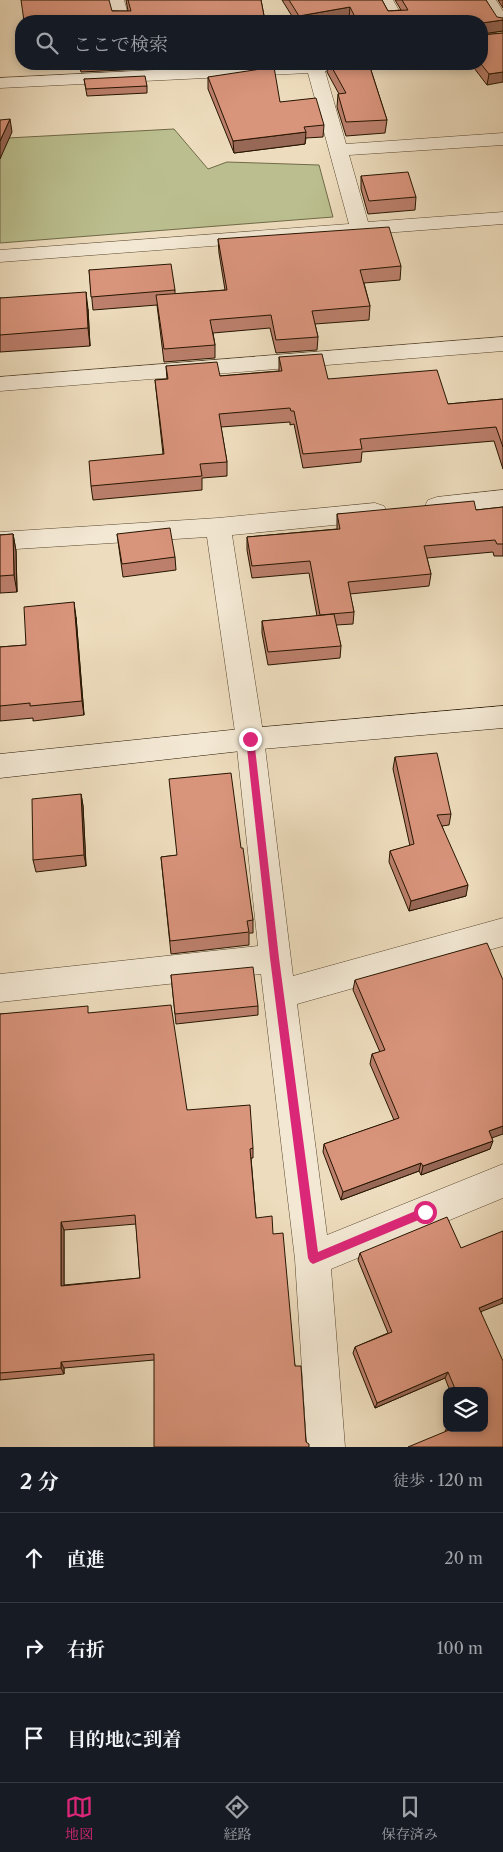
<!DOCTYPE html>
<html lang="ja">
<head>
<meta charset="utf-8">
<style>
	body { margin:0; font-family:"Libre Caslon Text","Noto Serif JP",serif; background:#242831; color:#f1f3f6 }
	.controls { position:absolute; right:15px; bottom:15px; display:grid; overflow:hidden; border-radius:10px; box-shadow:0 2px 8px #0003 }
	.controls button { width:45px; height:45px; display:grid; place-items:center; padding:0; border:0; border-bottom:1px solid #363941; background:#171b24; color:#f1f3f6; font:25px sans-serif }
	.stop { position:absolute; width:15px; height:15px; margin:-11px; border:4px solid #db2777; border-radius:50%; background:#fff }
	.stop.end { background:#db2777; border-color:#fff; box-shadow:0 1px 5px #0008 }
	.list { margin:0; padding:0; list-style:none }
	h2 { display:flex; justify-content:space-between; align-items:center; height:65px; margin:0; padding:0 20px; font-size:21px }
	h2 small { font-size:16px; font-weight:400; color:#9ea1a6 }
	.list li { display:grid; grid-template-columns:32px 1fr auto; gap:15px; align-items:center; box-sizing:border-box; height:90px; padding:0 20px; border-top:1px solid #363941 }
	.list b { display:block; font-size:19px; white-space:nowrap }
	.list em { font-size:16px; font-style:normal; color:#9ea1a6 }
	.icon { flex:none; width:28px; height:28px; fill:none; stroke:currentColor; stroke-width:2; stroke-linecap:round; stroke-linejoin:round }
	.map { position:relative; flex:none; width:503px; height:1447px; overflow:hidden }
	.search { position:absolute; background:#171b24; box-shadow:0 2px 8px #0003; left:15px; right:15px; top:15px; height:55px; display:flex; align-items:center; gap:12px; box-sizing:border-box; padding:0 18px; border-radius:20px; color:#9ea1a6; font-size:19px }
	.sheet { height:335px; background:#171b24 }
	nav { display:flex; justify-content:space-around; align-items:center; box-sizing:border-box; height:70px; border-top:1px solid #363941; background:#171b24; font-size:14px; color:#9ea1a6 }
	nav a { display:grid; justify-items:center; gap:2px }
	nav .on { color:#db2777 }
	.map>svg:first-child { display:block }
	.green { fill:#bbbf8f; stroke:#706a48 }
	.lines { fill:none; stroke-linecap:round; stroke-linejoin:round }
	.street-casing { stroke:#58472f; stroke-width:1 }
	.secondary-casing { stroke:#261500; stroke-width:1 }
	.street { fill:#f3e8d4; fill-rule:evenodd }
	.secondary { fill:#f3e8d4; fill-rule:evenodd }
	.wall { fill:#bb7f6b; stroke:#261500; fill-rule:evenodd }
	.shaded-wall { fill:#986857; stroke:#261500 }
	.building { fill:#d9947c; stroke:#261500; fill-rule:evenodd }
	.route { fill:#db2777 }
</style>
</head>
<body>
<div class="map">
<svg width="503" height="1447" viewBox="0 0 503 1447">
	<rect width="100%" height="100%" fill="#eddcbd"/>
	<filter id="stains"><feTurbulence type="fractalNoise" baseFrequency=".004" numOctaves="4"/><feColorMatrix values="0 0 0 0 .2 0 0 0 0 .09 0 0 0 0 .02 0 0 0 .5 -.17"/></filter>
	<radialGradient id="worn" r=".72"><stop offset=".6" stop-color="#630" stop-opacity="0"/><stop offset="1" stop-color="#630" stop-opacity=".3"/></radialGradient>
	<path class="green" d="M 174,129 L 208,169 L 227,162 L 319,165 L 333,217 L 0,243 L 0,131 L 8,138 Z"/>
	<g class="lines">
		<defs>
			<path id="street" d="M 108,0 L 124,0 L 130,21 L 114,21 Z
				M 377,0 L 393,0 L 405,21 L 389,21 Z
				M 479,0 L 496,0 L 503,11 L 503,28 L 497,27 Z
				M 273,64 L 346,64 L 343,68 L 325,71 L 346,144 L 503,133 L 503,145 L 349,155 L 368,222 L 503,212 L 503,224 L 0,262 L 0,250 L 349,224 L 308,73 L 0,88 L 0,78 Z
				M 503,337 L 503,351 L 0,391 L 0,377 Z
				M 503,490 L 503,508 L 437,515 L 428,512 L 425,506 L 428,500 L 437,497 Z
				M 375,503 L 384,506 L 387,512 L 384,518 L 375,521 L 232,535 L 264,739 L 293,976 L 503,918 L 503,946 L 297,1004 L 327,1235 L 503,1164 L 503,1198 L 331,1269 L 345,1447 L 307,1447 L 295,1259 L 261,974 L 0,1002 L 0,974 L 258,946 L 236,739 L 207,537 L 0,550 L 0,532 L 218,518 Z"/>
			<path id="secondary" d="M 503,706 L 503,728 L 250,750 L 0,778 L 0,754 L 250,728 Z"/>
		</defs>
		<use href="#street" class="street-casing"/>
		<use href="#secondary" class="secondary-casing"/>
		<use href="#street" class="street"/>
		<use href="#secondary" class="secondary"/>
	</g>
	<path class="wall" d="M 126,0 L 261,0 L 265,21 L 112,11 L 128,11 Z
		M 282,0 L 382,0 L 388,11 L 401,10 L 395,0 L 486,0 L 503,31 L 482,34 L 482,35 L 503,33 L 487,85 L 471,64 L 482,64 L 482,21 L 351,21 L 349,18 L 330,21 L 295,21 Z
		M 498,0 L 503,0 L 503,8 Z
		M 36,64 L 77,64 L 36,68 Z
		M 79,64 L 143,64 L 143,69 L 81,72 Z
		M 328,64 L 369,64 L 387,120 L 385,133 L 346,136 L 337,107 L 338,94 L 339,94 L 327,72 Z
		M 208,77 L 280,102 L 324,125 L 323,137 L 306,138 L 305,144 L 234,153 L 208,89 Z
		M 84,79 L 147,86 L 147,93 L 87,96 Z
		M 361,176 L 416,197 L 415,210 L 368,214 L 361,189 Z
		M 218,239 L 401,266 L 400,280 L 364,283 L 370,306 L 369,320 L 315,324 L 318,337 L 317,350 L 276,353 L 270,328 L 213,333 L 215,345 L 215,358 L 164,362 L 157,305 L 93,310 L 89,270 L 175,290 L 175,294 L 225,290 L 219,253 Z
		M 0,298 L 88,309 L 90,346 L 0,352 Z
		M 279,357 L 328,379 L 448,404 L 503,399 L 503,469 L 494,441 L 362,452 L 361,462 L 303,468 L 294,424 L 290,425 L 290,422 L 221,427 L 227,462 L 227,476 L 202,478 L 202,490 L 93,500 L 91,486 L 163,454 L 155,380 L 167,379 L 166,366 L 220,376 L 279,371 Z
		M 503,507 L 503,556 L 494,556 L 493,552 L 427,558 L 431,574 L 429,586 L 350,594 L 354,612 L 353,624 L 336,625 L 341,646 L 340,658 L 268,665 L 262,633 L 262,621 L 317,616 L 309,573 L 252,578 L 247,550 L 247,537 L 337,529 L 337,514 L 476,510 Z
		M 13,534 L 16,551 L 17,592 L 0,593 L 0,535 Z
		M 117,534 L 175,557 L 176,570 L 123,577 Z
		M 76,617 L 84,715 L 33,721 L 33,718 L 0,721 L 0,647 L 26,645 Z
		M 395,757 L 451,814 L 449,825 L 442,826 L 466,896 L 409,911 L 389,862 L 390,851 L 410,846 L 393,769 Z
		M 81,794 L 83,806 L 86,866 L 36,872 L 33,860 Z
		M 241,848 L 253,920 L 253,933 L 249,933 L 249,945 L 171,954 L 161,857 Z
		M 171,975 L 258,1006 L 258,1015 L 176,1024 Z
		M 355,980 L 492,1138 L 490,1149 L 421,1175 L 419,1171 L 341,1200 L 323,1152 L 324,1144 L 394,1120 L 370,1064 L 372,1054 L 380,1052 L 353,990 Z
		M 89,1013 L 187,1110 L 253,1148 L 253,1158 L 251,1158 L 256,1218 L 273,1234 L 295,1366 L 306,1442 L 154,1360 L 64,1368 L 64,1374 L 0,1380 L 0,1014 ZM 136,1224 L 140,1278 L 64,1285 L 64,1230 Z
		M 360,1253 L 481,1312 L 503,1447 L 445,1431 L 447,1428 L 484,1428 L 484,1391 L 450,1391 L 445,1378 L 375,1408 L 353,1353 L 355,1347 L 388,1333 L 358,1260 Z"/>
	<path class="shaded-wall" d="M 350,7 L 349,18 L 330,21 L 299,21 L 299,16 Z
		M 503,20 L 503,31 L 482,34 L 482,23 Z
		M 503,72 L 503,82 L 487,85 L 489,74 Z
		M 10,119 L 12,132 L 0,159 L 0,141 Z
		M 306,132 L 305,144 L 234,153 L 233,141 Z
		M 86,292 L 88,309 L 90,346 L 88,328 Z
		M 13,534 L 16,551 L 17,592 L 14,575 Z
		M 74,602 L 76,617 L 84,715 L 82,701 Z
		M 81,794 L 83,806 L 86,866 L 84,855 Z
		M 468,885 L 466,896 L 409,911 L 411,901 Z
		M 503,1126 L 503,1134 L 486,1140 L 489,1131 Z
		M 493,1141 L 490,1149 L 421,1175 L 423,1166 Z
		M 421,1163 L 419,1171 L 341,1200 L 343,1192 Z
		M 61,1222 L 64,1230 L 64,1293 L 61,1286 Z
		M 503,1298 L 503,1303 L 475,1314 L 479,1308 Z
		M 61,1362 L 64,1368 L 64,1374 L 61,1368 Z
		M 448,1372 L 445,1378 L 375,1408 L 377,1403 Z"/>
	<path class="building" d="M 21,0 L 109,0 L 112,11 L 131,11 L 128,0 L 261,0 L 265,21 L 24,21 Z
		M 289,0 L 382,0 L 388,11 L 408,10 L 402,0 L 486,0 L 497,17 L 503,18 L 503,20 L 482,23 L 482,35 L 503,33 L 503,72 L 489,74 L 481,64 L 482,21 L 357,21 L 350,7 L 299,16 Z
		M 330,64 L 369,64 L 387,120 L 346,122 L 338,94 L 346,93 Z
		M 274,67 L 280,102 L 316,98 L 324,125 L 304,127 L 306,132 L 233,141 L 208,77 Z
		M 145,76 L 147,86 L 86,89 L 84,79 Z
		M 10,119 L 0,141 L 0,120 Z
		M 408,172 L 416,197 L 369,201 L 361,176 Z
		M 389,227 L 401,266 L 360,270 L 370,306 L 312,311 L 318,337 L 276,340 L 271,315 L 210,320 L 215,345 L 164,349 L 156,295 L 227,290 L 218,239 Z
		M 171,264 L 175,290 L 91,297 L 89,270 Z
		M 86,292 L 88,328 L 0,335 L 0,298 Z
		M 322,354 L 328,379 L 437,370 L 448,404 L 503,399 L 503,447 L 496,427 L 360,439 L 362,449 L 303,454 L 294,411 L 291,411 L 290,408 L 219,414 L 227,462 L 200,464 L 202,476 L 91,486 L 89,461 L 164,454 L 155,380 L 168,379 L 166,366 L 217,362 L 220,376 L 282,371 L 279,357 Z
		M 474,501 L 476,510 L 503,507 L 503,544 L 497,544 L 495,540 L 424,546 L 431,574 L 348,582 L 354,612 L 320,615 L 310,561 L 252,566 L 247,537 L 340,529 L 337,514 Z
		M 170,528 L 175,557 L 122,564 L 117,534 Z
		M 13,534 L 14,575 L 0,576 L 0,535 Z
		M 74,602 L 82,701 L 30,706 L 30,703 L 0,706 L 0,647 L 26,645 L 24,607 Z
		M 334,614 L 341,646 L 268,652 L 262,621 Z
		M 437,753 L 451,814 L 437,815 L 468,885 L 411,901 L 390,851 L 414,844 L 395,757 Z
		M 231,773 L 241,848 L 243,848 L 253,920 L 247,921 L 249,932 L 170,941 L 161,857 L 177,855 L 169,779 Z
		M 81,794 L 84,855 L 33,860 L 32,799 Z
		M 487,943 L 503,980 L 503,1126 L 489,1131 L 493,1141 L 423,1166 L 421,1163 L 343,1192 L 324,1144 L 399,1118 L 372,1054 L 385,1050 L 355,980 Z
		M 253,967 L 258,1006 L 175,1014 L 171,975 Z
		M 171,1005 L 187,1110 L 250,1105 L 253,1148 L 250,1149 L 256,1218 L 272,1216 L 273,1234 L 283,1233 L 295,1366 L 301,1366 L 306,1442 L 309,1444 L 309,1447 L 154,1447 L 154,1354 L 61,1362 L 61,1368 L 0,1373 L 0,1014 L 88,1006 L 88,1013 ZM 135,1215 L 140,1278 L 61,1286 L 61,1222 Z
		M 447,1217 L 461,1248 L 503,1231 L 503,1298 L 479,1308 L 503,1361 L 503,1447 L 408,1447 L 449,1430 L 448,1428 L 484,1428 L 484,1391 L 456,1391 L 448,1372 L 377,1403 L 355,1347 L 392,1332 L 360,1253 Z"/>
	<path class="route" d="M 250,736 L 254,739 L 279,958 L 318,1252 L 425,1207 L 430,1212 L 428,1216 L 313,1264 L 310,1262 L 308,1258 L 270,958 L 246,739 Z"/>
	<rect width="100%" height="100%" filter="url(#stains)"/>
	<rect width="100%" height="100%" fill="url(#worn)"/>
</svg>
<div class="controls">
<button><svg class="icon" aria-label="layers" viewBox="0 0 24 24"><path d="M12 4l9 5-9 5-9-5zM3 14l9 5 9-5"/></svg></button>
</div>
<div class="stop" style="left:425px;top:1212px"></div>
<div class="stop end" style="left:250px;top:739px"></div>
<div class="search"><svg class="icon" aria-label="search" viewBox="0 0 24 24"><circle cx="10" cy="10" r="6"/><path d="M15 15l6 6"/></svg>ここで検索</div>
</div>
<section class="sheet">
<h2>2 分<small>徒歩 · 120 m</small></h2>
<ul class="list">
<li><svg class="icon" aria-label="ahead" viewBox="0 0 24 24"><path d="M12 20V5M6 11l6-6 6 6"/></svg><div><b>直進</b></div><em>20 m</em></li>
<li><svg class="icon" aria-label="right" viewBox="0 0 24 24"><path d="M7 20v-9h11M14 6l5 5-5 5"/></svg><div><b>右折</b></div><em>100 m</em></li>
<li><svg class="icon" aria-label="arrive" viewBox="0 0 24 24"><path d="M6 21V4h12l-3 4 3 4H6"/></svg><div><b>目的地に到着</b></div></li>
</ul>
</section>
<nav>
<a class="on"><svg class="icon" aria-label="map" viewBox="0 0 24 24"><path d="M3 6l6-2 6 2 6-2v14l-6 2-6-2-6 2zM9 4v14M15 6v14"/></svg>地図</a>
<a><svg class="icon" aria-label="directions" viewBox="0 0 24 24"><path d="M12 3l9 9-9 9-9-9zM9 14v-3h6M13 9l2 2-2 2"/></svg>経路</a>
<a><svg class="icon" aria-label="saved" viewBox="0 0 24 24"><path d="M7 4h10v16l-5-4-5 4z"/></svg>保存済み</a>
</nav>
</body>
</html>
